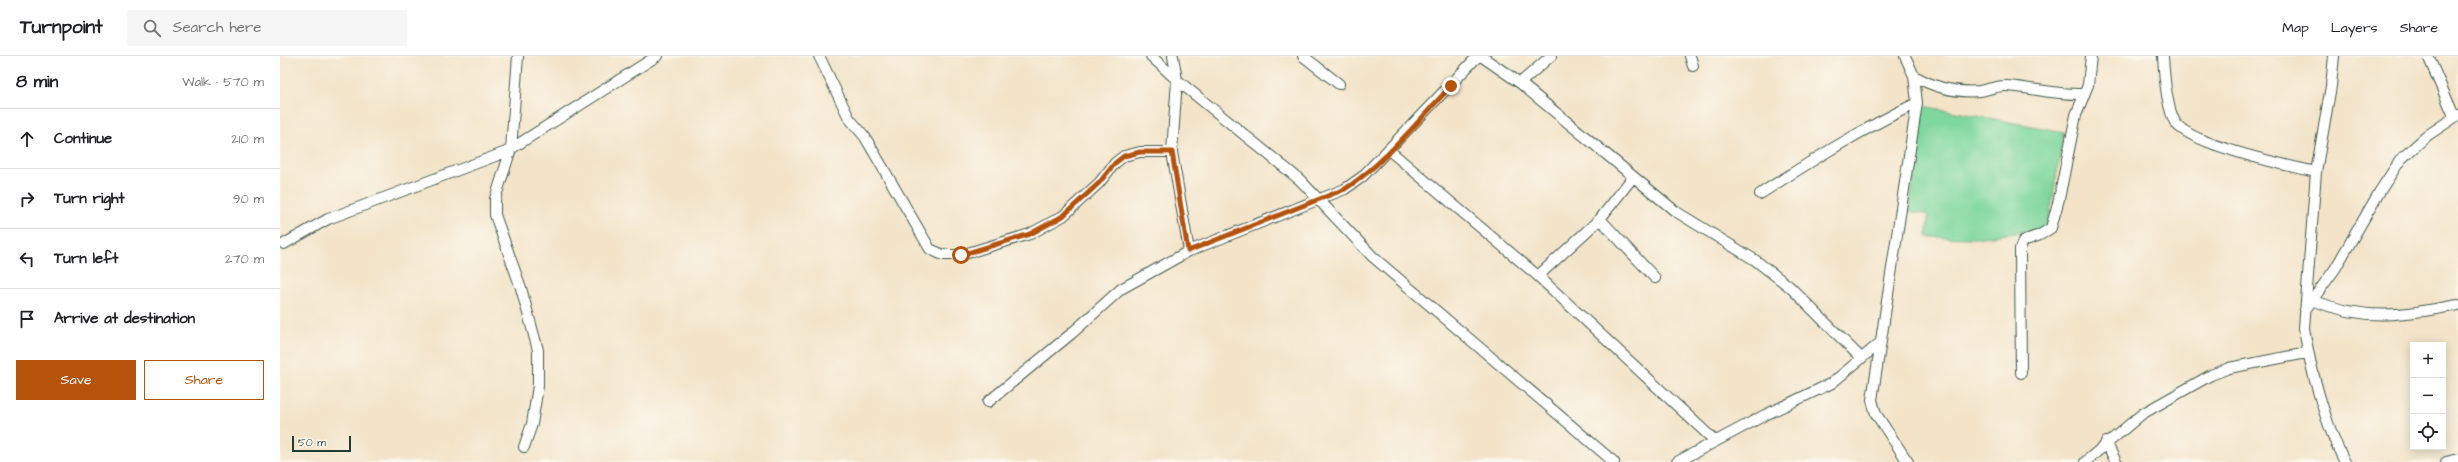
<!DOCTYPE html>
<html lang="en">
<head>
<meta charset="utf-8">
<style>
	body { margin:0; font-family:"Architects Daughter",sans-serif; background:#f6f6f6; color:#202124 }
	.controls { position:absolute; right:12px; bottom:12px; display:grid; overflow:hidden; border-radius:0px; box-shadow:0 2px 10px #0003 }
	.controls button { width:36px; height:36px; display:grid; place-items:center; padding:0; border:0; border-bottom:1px solid #e0e0e0; background:#fff; color:#202124; font:20px sans-serif }
	.scale { position:absolute; left:12px; bottom:10px; width:59px; box-sizing:border-box; padding-left:4px; border:2px solid #1f3d34; border-top:0; font-size:11px; line-height:14px; white-space:nowrap; color:#1f3d34; -webkit-text-stroke:3px #fbf7ec; paint-order:stroke }
	.stop { position:absolute; width:12px; height:12px; margin:-9px; border:3px solid #b45309; border-radius:50%; background:#fff }
	.stop.end { background:#b45309; border-color:#fff; box-shadow:0 1px 4px #0008 }
	.list { margin:0; padding:0; list-style:none }
	h2 { display:flex; justify-content:space-between; align-items:center; height:52px; margin:0; padding:0 16px; font-size:17px }
	h2 small { font-size:13px; font-weight:400; color:#757577 }
	.list li { display:grid; grid-template-columns:26px 1fr auto; gap:12px; align-items:center; box-sizing:border-box; height:60px; padding:0 16px; border-top:1px solid #e0e0e0 }
	.list b { display:block; font-size:15px; white-space:nowrap }
	.list em { font-size:13px; font-style:normal; color:#757577 }
	.actions { display:flex; gap:8px; padding:12px 16px }
	.actions a { flex:1; padding:9px 0; border:1px solid #b45309; border-radius:0px; text-align:center; font-size:14px; color:#b45309 }
	.actions .main { background:#b45309; color:#fff }
	.icon { flex:none; width:22px; height:22px; fill:none; stroke:currentColor; stroke-width:2; stroke-linecap:round; stroke-linejoin:round }
	.map { position:relative; flex:none; width:2178px; height:406px; overflow:hidden }
	header { display:flex; align-items:center; gap:24px; box-sizing:border-box; height:56px; padding:0 20px; background:#fff; border-bottom:1px solid #e0e0e0 }
	header strong { font-size:19px }
	nav { display:flex; gap:22px; margin-inline-start:auto; font-size:14px }
	.search { width:280px; height:36px; background:#f6f6f6; display:flex; align-items:center; gap:10px; box-sizing:border-box; padding:0 14px; border-radius:0px; color:#757577; font-size:15px }
	main { display:flex }
	aside { flex:1; background:#fff }
	.map>svg:first-child { display:block }
	.pitch { fill:#7ed79d; stroke:#4e8a68 }
	.lines { fill:none; stroke-linecap:round; stroke-linejoin:round }
	.minor-casing { stroke:#3f564a; stroke-width:12 }
	.minor { stroke:#fff; stroke-width:10 }
	.route { stroke:#b45309; stroke-width:5 }
</style>
</head>
<body>
<header>
<strong>Turnpoint</strong>
<div class="search"><svg class="icon" aria-label="search" viewBox="0 0 24 24"><circle cx="10" cy="10" r="6"/><path d="M15 15l6 6"/></svg>Search here</div>
<nav><a>Map</a><a>Layers</a><a>Share</a></nav>
</header>
<main>
<aside>
<h2>8 min<small>Walk · 570 m</small></h2>
<ul class="list">
<li><svg class="icon" aria-label="ahead" viewBox="0 0 24 24"><path d="M12 20V5M6 11l6-6 6 6"/></svg><div><b>Continue</b></div><em>210 m</em></li>
<li><svg class="icon" aria-label="right" viewBox="0 0 24 24"><path d="M7 20v-9h11M14 6l5 5-5 5"/></svg><div><b>Turn right</b></div><em>90 m</em></li>
<li><svg class="icon" aria-label="left" viewBox="0 0 24 24"><path d="M17 20v-9H6M10 6l-5 5 5 5"/></svg><div><b>Turn left</b></div><em>270 m</em></li>
<li><svg class="icon" aria-label="arrive" viewBox="0 0 24 24"><path d="M6 21V4h12l-3 4 3 4H6"/></svg><div><b>Arrive at destination</b></div></li>
</ul>
<div class="actions"><a class="main">Save</a><a>Share</a></div>
</aside>
<div class="map">
<svg width="2178" height="406" viewBox="0 0 2178 406">
	<rect width="100%" height="100%" fill="#fbf7ec"/>
	<filter id="ink" filterUnits="userSpaceOnUse"><feTurbulence type="fractalNoise" baseFrequency=".025" numOctaves="2"/><feDisplacementMap in="SourceGraphic" scale="8" xChannelSelector="R" yChannelSelector="G"/><feConvolveMatrix kernelMatrix="1 2 1 2 8 2 1 2 1" color-interpolation-filters="sRGB"/></filter>
	<filter id="wash" filterUnits="userSpaceOnUse"><feTurbulence type="fractalNoise" baseFrequency=".012" numOctaves="4" result="noise"/><feDisplacementMap in="SourceGraphic" scale="16" xChannelSelector="R" yChannelSelector="G"/><feGaussianBlur stdDeviation="0.9" result="paint"/><feColorMatrix in="noise" values="0 0 0 0 0 0 0 0 0 0 0 0 0 0 0 0 0 1.4 0 .05"/><feComposite in="paint" operator="in"/></filter>
	<g filter="url(#wash)">
		<rect width="100%" height="100%" fill="#f3e4c9"/>
		<path class="pitch" d="M 1643,50 L 1784,76 L 1767,173 L 1694,182 L 1647,181 L 1648,159 L 1629,155 Z"/>
	</g>
	<g filter="url(#ink)">
		<g class="lines">
			<defs>
				<path id="minor" d="M 238,0 L 231,93 L 215,143 L 215,159 L 241,232 L 258,294 L 258,330 L 252,368 L 244,391
					M 539,0 L 569,62 L 585,81 L 650,193 L 663,199 L 681,199 L 750,178 L 783,160 L 819,127 L 835,107 L 844,100 L 860,96 L 892,96
					M 871,0 L 897,24 L 1020,124 L 1093,201 L 1334,406
					M 893,0 L 897,24 L 892,96 L 909,195
					M 1023,0 L 1059,28
					M 1201,0 L 1240,27 L 1395,155 L 1475,204 L 1510,231 L 1580,301
					M 1410,0 L 1413,10
					M 1625,0 L 1634,20 L 1637,47 L 1592,344 L 1596,358 L 1628,406
					M 1883,0 C 1884,18 1886,50 1895,66 C 1908,88 2009,110 2036,116
					M 2054,0 L 2051,30 L 2036,116 L 2024,272 C 2030,312 2046,371 2065,406
					M 2148,0 L 2174,60
					M 1634,20 C 1655,32 1675,37 1699,35 C 1708,34 1717,29 1727,30 C 1752,32 1777,39 1803,38
					M 1240,27 L 1271,0
					M 1110,95 L 1258,220 L 1435,385
					M 1480,138 C 1531,105 1582,73 1637,47
					M 1320,163 L 1375,222
					M 4,188 L 48,163 L 226,96 L 377,0
					M 1258,220 L 1320,163 L 1353,121
					M 2032,244 C 2086,266 2123,259 2178,249
					M 2025,254 L 2055,213 L 2100,135 L 2121,103 L 2148,79 L 2178,59
					M 1741,317 L 1740,193 L 1743,185 L 1760,179 L 1771,172 L 1779,143 L 1796,59 L 1808,29 L 1811,0
					M 708,346 L 791,278 L 841,233 L 909,195 L 1065,133 L 1082,121 L 1198,0
					M 1826,386 L 1836,406
					M 1397,406 L 1485,359 L 1552,327 L 1601,286
					M 1805,406 L 1862,358 L 1931,319 L 1949,312 L 2027,297
					M 2166,406 L 2178,403"/>
			</defs>
			<use href="#minor" class="minor-casing"/>
			<use href="#minor" class="minor"/>
		</g>
	</g>
	<g class="lines" filter="url(#ink)">
		<path class="route" d="M 681,199 L 750,178 L 783,160 L 819,127 L 835,107 L 844,100 L 860,96 L 892,96 L 908,195 L 1065,133 C 1106,106 1137,66 1171,30"/>
	</g>
</svg>
<div class="controls">
<button>+</button>
<button>−</button>
<button><svg class="icon" aria-label="locate" viewBox="0 0 24 24"><circle cx="12" cy="12" r="6"/><path d="M12 2v4M12 18v4M2 12h4M18 12h4"/></svg></button>
</div>
<div class="scale">50 m</div>
<div class="stop" style="left:681px;top:199px"></div>
<div class="stop end" style="left:1171px;top:30px"></div>
</div>
</main>
</body>
</html>
